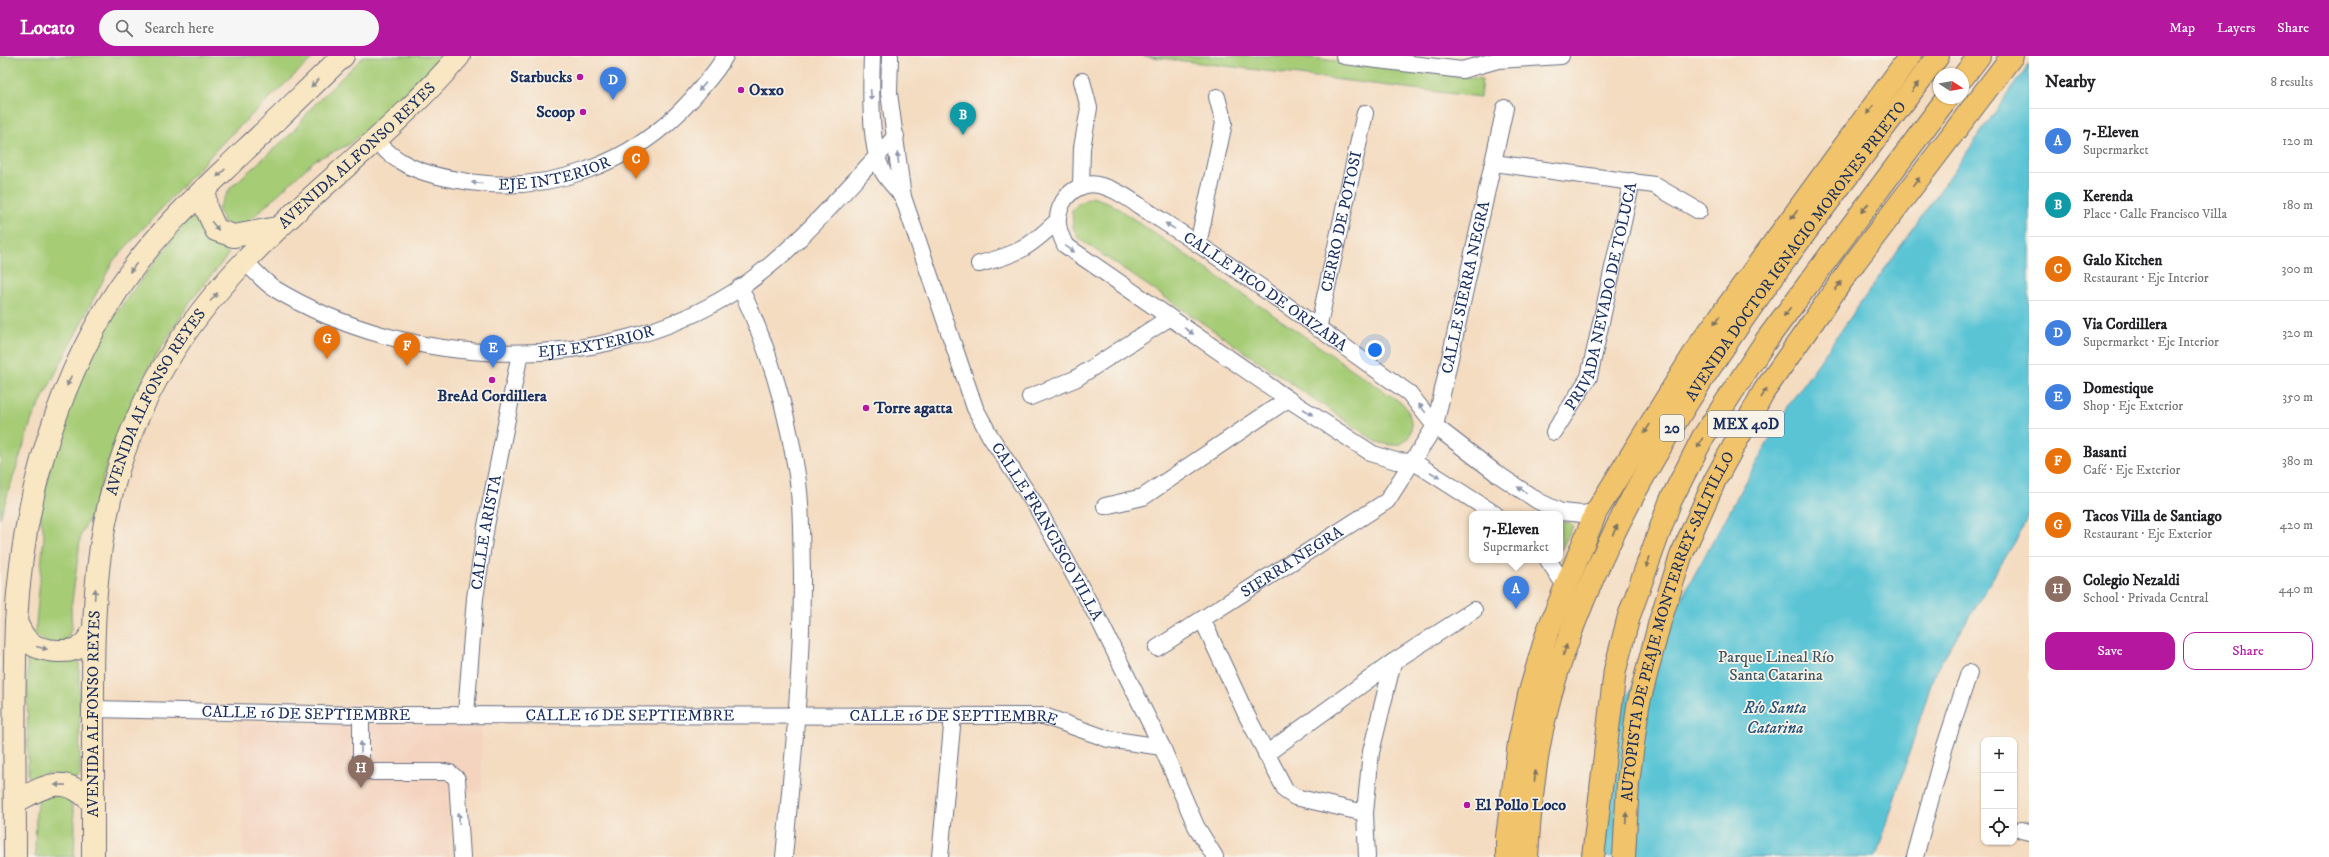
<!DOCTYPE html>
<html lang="en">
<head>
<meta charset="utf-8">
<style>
	body { margin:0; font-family:"IM FELL DW Pica",serif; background:#f6f6f6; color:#202124 }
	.controls { position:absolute; right:12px; bottom:12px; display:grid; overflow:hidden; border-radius:8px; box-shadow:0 1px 3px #0004 }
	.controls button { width:36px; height:36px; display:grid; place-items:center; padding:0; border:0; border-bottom:1px solid #e0e0e0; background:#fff; color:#202124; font:20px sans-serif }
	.compass { position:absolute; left:1933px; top:12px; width:36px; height:36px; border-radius:50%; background:#fff; box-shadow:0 1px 3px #0004; rotate:101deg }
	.you { position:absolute; left:1375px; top:294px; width:14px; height:14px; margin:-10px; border:3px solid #fff; border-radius:50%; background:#1a73e8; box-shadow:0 0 0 6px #1a73e833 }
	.badge { display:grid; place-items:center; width:26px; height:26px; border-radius:50%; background:#b5179e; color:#fff; font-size:13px; font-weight:700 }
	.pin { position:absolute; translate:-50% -33px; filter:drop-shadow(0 1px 2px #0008) }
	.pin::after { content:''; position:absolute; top:21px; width:14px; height:12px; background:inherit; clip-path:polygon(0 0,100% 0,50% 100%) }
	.popup { position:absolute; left:1469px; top:455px; width:94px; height:52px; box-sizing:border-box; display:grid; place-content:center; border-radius:8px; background:#fff; filter:drop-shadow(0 1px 3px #0005); font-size:13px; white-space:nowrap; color:#757577 }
	.popup b { font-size:15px; color:#202124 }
	.popup::after { content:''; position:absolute; left:50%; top:100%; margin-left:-8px; border:8px solid transparent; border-top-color:#fff }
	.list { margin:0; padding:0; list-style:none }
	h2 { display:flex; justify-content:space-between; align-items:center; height:52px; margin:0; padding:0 16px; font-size:17px }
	h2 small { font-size:13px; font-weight:400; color:#757577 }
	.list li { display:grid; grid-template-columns:26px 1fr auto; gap:12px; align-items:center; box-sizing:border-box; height:64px; padding:0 16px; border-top:1px solid #e0e0e0 }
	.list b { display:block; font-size:15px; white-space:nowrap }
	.list p { margin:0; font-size:13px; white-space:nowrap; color:#757577 }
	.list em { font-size:13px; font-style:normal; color:#757577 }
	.actions { display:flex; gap:8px; padding:12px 16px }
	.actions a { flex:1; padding:9px 0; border:1px solid #b5179e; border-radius:12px; text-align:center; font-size:14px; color:#b5179e }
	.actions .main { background:#b5179e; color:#fff }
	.icon { flex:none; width:22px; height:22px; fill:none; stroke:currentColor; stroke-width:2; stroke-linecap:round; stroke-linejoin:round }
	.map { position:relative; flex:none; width:2029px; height:801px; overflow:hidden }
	header { display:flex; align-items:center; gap:24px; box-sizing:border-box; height:56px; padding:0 20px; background:#b5179e; color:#fff }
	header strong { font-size:19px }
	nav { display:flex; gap:22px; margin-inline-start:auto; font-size:14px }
	.search { width:280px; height:36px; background:#f6f6f6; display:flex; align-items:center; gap:10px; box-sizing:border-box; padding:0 14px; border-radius:22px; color:#757577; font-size:15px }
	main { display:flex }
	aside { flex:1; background:#fff }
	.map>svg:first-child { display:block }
	.built { fill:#f4d3bf }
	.green { fill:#a6cc76; stroke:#607e6a }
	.water { fill:#5ac4d5; stroke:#3a7a9a }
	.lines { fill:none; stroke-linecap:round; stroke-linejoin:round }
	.minor-casing { stroke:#676c81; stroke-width:18 }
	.secondary-casing { stroke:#676c81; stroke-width:24 }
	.primary-casing { stroke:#676c81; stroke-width:24 }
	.motorway-casing { stroke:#676c81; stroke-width:24 }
	.minor { stroke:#fff; stroke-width:16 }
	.secondary { stroke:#f9e7c3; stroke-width:22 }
	.primary { stroke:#f1c36a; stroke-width:22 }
	.motorway { stroke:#f1c36a; stroke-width:22 }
	.oneway { fill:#8a8b90 }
	.oneway2 { fill:#8d97ae }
	.oneway3 { fill:#7b7263 }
	.poi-dot { fill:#b5179e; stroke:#f7f3e8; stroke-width:1.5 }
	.labels { text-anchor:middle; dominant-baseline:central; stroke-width:3.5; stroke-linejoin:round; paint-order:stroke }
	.shield { fill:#f7f3e8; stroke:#5d6a87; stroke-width:1 }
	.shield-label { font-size:15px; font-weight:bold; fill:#1b2f5e }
	.poi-label { font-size:16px; font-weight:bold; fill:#1b2f5e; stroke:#f7f3e8; text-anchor:start }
	.street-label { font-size:16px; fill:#1b2f5e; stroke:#f7f3e8 }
	.park-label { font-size:16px; fill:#3e5664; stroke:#f7f3e8 }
	.water-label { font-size:17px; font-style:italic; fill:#2b547c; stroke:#f7f3e8 }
</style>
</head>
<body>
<header>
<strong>Locato</strong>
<div class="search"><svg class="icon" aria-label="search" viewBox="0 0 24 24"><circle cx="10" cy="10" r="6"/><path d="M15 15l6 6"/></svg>Search here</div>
<nav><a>Map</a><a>Layers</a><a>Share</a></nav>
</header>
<main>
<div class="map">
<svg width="2029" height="801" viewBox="0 0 2029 801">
	<rect width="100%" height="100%" fill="#f7f3e8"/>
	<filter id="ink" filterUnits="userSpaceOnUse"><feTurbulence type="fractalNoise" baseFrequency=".025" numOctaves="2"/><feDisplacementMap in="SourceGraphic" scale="8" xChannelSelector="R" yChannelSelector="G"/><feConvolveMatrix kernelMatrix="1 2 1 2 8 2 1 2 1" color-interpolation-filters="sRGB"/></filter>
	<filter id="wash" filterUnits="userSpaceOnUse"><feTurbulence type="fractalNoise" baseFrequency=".012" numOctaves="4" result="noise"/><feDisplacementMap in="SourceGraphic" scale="16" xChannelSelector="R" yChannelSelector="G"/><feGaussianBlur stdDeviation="0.9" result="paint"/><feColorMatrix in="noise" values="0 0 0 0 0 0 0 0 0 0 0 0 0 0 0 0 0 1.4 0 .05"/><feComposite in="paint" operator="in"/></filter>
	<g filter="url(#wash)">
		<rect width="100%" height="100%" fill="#f4dcc1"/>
		<path class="built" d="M 238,665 L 481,670 L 482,736 L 448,737 L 449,801 L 244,801 Z"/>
		<path class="green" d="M 0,0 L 315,0 L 227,82 L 113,205 L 32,363 L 0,462 Z
			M 364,0 L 441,0 L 431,13 L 350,88 L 315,104 L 249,165 L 237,172 L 225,170 L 218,152 L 231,131 L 293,76 L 312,51 Z
			M 1143,0 L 1295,0 L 1482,23 L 1480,41 Z
			M 1093,141 L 1110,147 L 1403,348 C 1414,360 1417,389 1393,389 C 1388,389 1382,387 1377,386 L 1078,182 L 1073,171 L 1072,155 L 1079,147 Z
			M 194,160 L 213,186 L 229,198 L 190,246 L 147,314 L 107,408 L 94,453 L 81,478 L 71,553 L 72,572 L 66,585 L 48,588 L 35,579 L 44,479 L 40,456 L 54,394 L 80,323 L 110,264 L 186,166 Z
			M 1560,465 L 1570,467 L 1573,470 L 1561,494 Z
			M 27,596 L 79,597 L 80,721 L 75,724 L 49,717 L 32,723 L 28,720 Z
			M 65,737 C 79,754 74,780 74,801 L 35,801 L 36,755 L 39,743 Z"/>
		<path class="water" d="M 2029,8 L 2029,456 L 2021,476 L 1935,616 L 1876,801 L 1583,801 L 1611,669 L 1788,350 Z"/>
	</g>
	<g filter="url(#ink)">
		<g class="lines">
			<defs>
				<g id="minor">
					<path d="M 872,0 C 871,29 869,89 882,114 C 886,123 896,132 903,141"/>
					<path id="s1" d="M 890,0 L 889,37 L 903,141 L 975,352 L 990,380 L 1036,450 L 1100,566 L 1162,691 L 1196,770 L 1215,801"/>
					<path d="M 1344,0 L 1462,14 L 1498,4 L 1561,0"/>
					<path id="s2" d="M 374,85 C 383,91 391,100 400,105 C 416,115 439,121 458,124 C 545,141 633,109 692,43 C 703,29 717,16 725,0"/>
					<path d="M 1494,107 L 1654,129 L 1699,155"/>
					<path d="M 1081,130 L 1082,92 L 1089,52 L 1082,25"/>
					<path d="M 1198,188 L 1224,67 L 1217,41"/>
					<path id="s3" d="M 244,205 C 254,214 264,226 275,233 C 409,314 600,321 734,236 C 797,195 844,134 896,80"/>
					<path d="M 979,208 C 1018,198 1027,193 1056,166"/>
					<path d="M 740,231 C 766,286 785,346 795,407 C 802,443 801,481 802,518 C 802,613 793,707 784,801"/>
					<path id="s4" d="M 1318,273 L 1365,57"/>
					<path d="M 1030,341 L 1075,323 L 1169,262"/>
					<path id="s5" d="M 1554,376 L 1589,321 L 1632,125"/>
					<path d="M 1105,450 L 1143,441 L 1288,343"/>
					<path id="s6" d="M 1495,458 L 1414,406 L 1396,405 L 1373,398 L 1288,343 L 1065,189 C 1058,174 1054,162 1063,146 C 1070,134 1084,126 1098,129 C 1120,133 1142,153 1161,164 C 1246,218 1327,279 1409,337 L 1435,370 L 1496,417 L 1538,445 L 1561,456 L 1582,458 L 1596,456"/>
					<path d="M 1548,504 L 1566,531"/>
					<path d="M 1203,565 L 1246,658 L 1286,735 L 1295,741 L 1365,757"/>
					<path id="s7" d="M 1157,592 L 1387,445 L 1435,370 L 1505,52"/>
					<path id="s8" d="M 93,653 L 361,659 L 1044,660 L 1108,683 L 1162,691"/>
					<path id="s9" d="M 466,658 L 475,542 L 486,470 L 520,297"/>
					<path d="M 361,659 L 361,704 L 364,713 L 373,716 L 445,716 L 450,717 L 457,723 L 462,801"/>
					<path d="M 1266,698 L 1393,606 L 1474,554"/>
					<path d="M 2021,774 L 2029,776"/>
					<path d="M 940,801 L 953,660"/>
					<path d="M 1367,801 L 1365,757 L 1371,696 L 1393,606"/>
					<path d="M 1915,801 L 1945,690 L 1969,617"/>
				</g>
				<g id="secondary">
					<path d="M 204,134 L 206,152 L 216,174 L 234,180 L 277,172"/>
					<path d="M 16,566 C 20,574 23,582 30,587 C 42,596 73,599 84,588 C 88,584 91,579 93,575"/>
					<path d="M 15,746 C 47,729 64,717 93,747"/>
					<path d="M 15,801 C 15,723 13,645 16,567 C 22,444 58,315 131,215 C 163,170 205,133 244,95 C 278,64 310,31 343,0"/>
					<path id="s10" d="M 93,801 C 93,746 93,692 93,637 C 93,566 95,496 114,428 C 137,343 185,267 246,204 C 314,133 395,75 459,0"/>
				</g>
				<g id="primary">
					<path d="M 1507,801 L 1507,781 L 1519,687 L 1529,639 L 1547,577 L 1596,456 L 1700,288 L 1910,0"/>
					<path id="s11" d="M 1527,801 C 1530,746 1536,690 1551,637 C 1618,402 1794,194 1938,0"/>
				</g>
				<g id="motorway">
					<path d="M 1963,21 L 1979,0"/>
					<path d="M 1593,801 L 1615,614 L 1629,560 L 1670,446 L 1703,381 L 1765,286 L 1947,42"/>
					<path id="s12" d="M 1624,801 L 1628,727 L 1638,650 L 1660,565 L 1681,500 L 1715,424 L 1764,335 L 1855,206 L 2012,0"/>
				</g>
			</defs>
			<use href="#minor" class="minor-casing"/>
			<use href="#secondary" class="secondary-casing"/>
			<use href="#primary" class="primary-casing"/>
			<use href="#motorway" class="motorway-casing"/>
			<use href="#minor" class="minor"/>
			<use href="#secondary" class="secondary"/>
			<use href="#primary" class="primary"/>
			<use href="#motorway" class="motorway"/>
		</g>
		<defs><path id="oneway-solid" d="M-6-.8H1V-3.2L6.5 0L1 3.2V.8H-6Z"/></defs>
		<g class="oneway">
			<use href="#oneway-solid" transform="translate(315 27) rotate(137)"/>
			<use href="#oneway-solid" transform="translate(221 117) rotate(137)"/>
			<use href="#oneway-solid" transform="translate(215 170) rotate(51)"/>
			<use href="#oneway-solid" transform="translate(133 212) rotate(128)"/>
			<use href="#oneway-solid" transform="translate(214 241) rotate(-49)"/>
			<use href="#oneway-solid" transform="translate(69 325) rotate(113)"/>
			<use href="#oneway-solid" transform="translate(95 538) rotate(-85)"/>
			<use href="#oneway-solid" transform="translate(42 592) rotate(14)"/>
			<use href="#oneway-solid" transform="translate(60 729) rotate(-179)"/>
		</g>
		<g class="oneway2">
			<use href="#oneway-solid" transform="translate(702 31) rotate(131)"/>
			<use href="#oneway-solid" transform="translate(871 39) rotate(86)"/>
			<use href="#oneway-solid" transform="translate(898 102) rotate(-96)"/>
			<use href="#oneway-solid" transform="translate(477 127) rotate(-174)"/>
			<use href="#oneway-solid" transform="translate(1170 170) rotate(-148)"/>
			<use href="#oneway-solid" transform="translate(1070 193) rotate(35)"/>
			<use href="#oneway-solid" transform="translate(1189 275) rotate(34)"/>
			<use href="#oneway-solid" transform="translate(1422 352) rotate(-129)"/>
			<use href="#oneway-solid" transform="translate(1308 356) rotate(33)"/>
			<use href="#oneway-solid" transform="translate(1435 419) rotate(33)"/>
			<use href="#oneway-solid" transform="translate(1522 434) rotate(-146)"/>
			<use href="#oneway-solid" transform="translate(361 691) rotate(-90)"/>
			<use href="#oneway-solid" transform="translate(459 762) rotate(-92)"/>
		</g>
		<g class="oneway3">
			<use href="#oneway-solid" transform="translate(1915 31) rotate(-53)"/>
			<use href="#oneway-solid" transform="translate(1870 54) rotate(126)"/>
			<use href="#oneway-solid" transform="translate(1916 126) rotate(-53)"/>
			<use href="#oneway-solid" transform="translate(1865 152) rotate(127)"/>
			<use href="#oneway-solid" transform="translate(1794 159) rotate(126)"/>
			<use href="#oneway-solid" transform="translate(1838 230) rotate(-55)"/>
			<use href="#oneway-solid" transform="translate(1787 256) rotate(127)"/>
			<use href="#oneway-solid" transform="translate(1717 264) rotate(126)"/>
			<use href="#oneway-solid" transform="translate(1764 337) rotate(-59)"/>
			<use href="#oneway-solid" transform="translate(1647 373) rotate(122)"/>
			<use href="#oneway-solid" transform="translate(1700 387) rotate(117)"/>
			<use href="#oneway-solid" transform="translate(1615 474) rotate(-62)"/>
			<use href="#oneway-solid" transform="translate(1648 506) rotate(109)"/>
			<use href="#oneway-solid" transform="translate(1565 594) rotate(-72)"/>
			<use href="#oneway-solid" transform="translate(1535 720) rotate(-83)"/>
			<use href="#oneway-solid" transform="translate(1626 762) rotate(-87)"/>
		</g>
	</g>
	<g class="poi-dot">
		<circle cx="580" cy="21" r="4"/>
		<circle cx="741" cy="34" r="4"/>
		<circle cx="583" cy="56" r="4"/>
		<circle cx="492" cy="324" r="4"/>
		<circle cx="866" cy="352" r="4"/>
		<circle cx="1467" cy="749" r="4"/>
	</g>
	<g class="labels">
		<g class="shield">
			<rect x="1708" y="355" width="76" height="26" rx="3"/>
			<rect x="1660" y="359" width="24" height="26" rx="3"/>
		</g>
		<g class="shield-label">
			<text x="1746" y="368">MEX 40D</text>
			<text x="1672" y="372">20</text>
		</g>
		<g class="poi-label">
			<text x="572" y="21" text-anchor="end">Starbucks</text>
			<text x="749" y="34">Oxxo</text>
			<text x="575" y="56" text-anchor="end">Scoop</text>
			<text x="492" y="340" text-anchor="middle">BreAd Cordillera</text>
			<text x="874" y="352">Torre agatta</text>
			<text x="1475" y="749">El Pollo Loco</text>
		</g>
		<g class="street-label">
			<text stroke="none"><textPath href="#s10" startOffset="790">AVENIDA ALFONSO REYES</textPath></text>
			<text stroke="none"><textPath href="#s2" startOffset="192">EJE INTERIOR</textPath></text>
			<text stroke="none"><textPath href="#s4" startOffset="110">CERRO DE POTOSI</textPath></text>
			<text stroke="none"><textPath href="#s11" startOffset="674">AVENIDA DOCTOR IGNACIO MORONES PRIETO</textPath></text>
			<text stroke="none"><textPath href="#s7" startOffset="504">CALLE SIERRA NEGRA</textPath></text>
			<text stroke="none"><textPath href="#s6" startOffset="796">CALLE PICO DE ORIZABA</textPath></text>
			<text stroke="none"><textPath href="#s5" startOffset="146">PRIVADA NEVADO DE TOLUCA</textPath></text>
			<text stroke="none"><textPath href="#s3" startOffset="375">EJE EXTERIOR</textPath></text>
			<text stroke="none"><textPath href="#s10" startOffset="467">AVENIDA ALFONSO REYES</textPath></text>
			<text stroke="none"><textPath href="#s9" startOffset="183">CALLE ARISTA</textPath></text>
			<text stroke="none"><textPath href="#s1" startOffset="508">CALLE FRANCISCO VILLA</textPath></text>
			<text stroke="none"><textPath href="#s7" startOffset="160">SIERRA NEGRA</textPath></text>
			<text stroke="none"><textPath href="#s12" startOffset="239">AUTOPISTA DE PEAJE MONTERREY-SALTILLO</textPath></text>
			<text stroke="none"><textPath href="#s8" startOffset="213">CALLE 16 DE SEPTIEMBRE</textPath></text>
			<text stroke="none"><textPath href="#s10" startOffset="143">AVENIDA ALFONSO REYES</textPath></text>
			<text stroke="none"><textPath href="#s8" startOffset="537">CALLE 16 DE SEPTIEMBRE</textPath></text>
			<text stroke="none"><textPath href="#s8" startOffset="861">CALLE 16 DE SEPTIEMBRE</textPath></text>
		</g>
		<g class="park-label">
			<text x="1776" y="601">Parque Lineal Río<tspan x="1776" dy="18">Santa Catarina</tspan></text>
		</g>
		<g class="water-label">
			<text x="1775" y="652">Río Santa<tspan x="1775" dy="20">Catarina</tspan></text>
		</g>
	</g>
</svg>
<div class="controls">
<button>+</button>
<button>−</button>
<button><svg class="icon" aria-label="locate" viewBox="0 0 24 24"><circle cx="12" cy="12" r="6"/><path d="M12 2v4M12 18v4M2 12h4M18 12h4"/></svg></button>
</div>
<svg class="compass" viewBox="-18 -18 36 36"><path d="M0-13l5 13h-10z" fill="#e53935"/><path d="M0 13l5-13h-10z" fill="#757577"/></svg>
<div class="you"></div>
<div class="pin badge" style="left:1516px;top:553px;background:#3f7fe0">A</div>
<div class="popup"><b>7-Eleven</b>Supermarket</div>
<div class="pin badge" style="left:963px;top:79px;background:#0f9aa8">B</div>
<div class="pin badge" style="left:636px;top:123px;background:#e8710a">C</div>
<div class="pin badge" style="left:613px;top:44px;background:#3f7fe0">D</div>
<div class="pin badge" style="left:493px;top:312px;background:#3f7fe0">E</div>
<div class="pin badge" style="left:407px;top:310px;background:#e8710a">F</div>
<div class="pin badge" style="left:327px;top:303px;background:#e8710a">G</div>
<div class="pin badge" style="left:361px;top:732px;background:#8d6e63">H</div>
</div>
<aside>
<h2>Nearby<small>8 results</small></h2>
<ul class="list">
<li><span class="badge" style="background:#3f7fe0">A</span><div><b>7-Eleven</b><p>Supermarket</p></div><em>120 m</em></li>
<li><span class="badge" style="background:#0f9aa8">B</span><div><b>Kerenda</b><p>Place · Calle Francisco Villa</p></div><em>180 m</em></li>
<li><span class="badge" style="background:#e8710a">C</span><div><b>Galo Kitchen</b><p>Restaurant · Eje Interior</p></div><em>300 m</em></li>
<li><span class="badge" style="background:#3f7fe0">D</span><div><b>Via Cordillera</b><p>Supermarket · Eje Interior</p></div><em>320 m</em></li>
<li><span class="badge" style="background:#3f7fe0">E</span><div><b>Domestique</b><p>Shop · Eje Exterior</p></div><em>350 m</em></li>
<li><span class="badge" style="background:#e8710a">F</span><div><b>Basanti</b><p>Café · Eje Exterior</p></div><em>380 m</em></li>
<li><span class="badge" style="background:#e8710a">G</span><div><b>Tacos Villa de Santiago</b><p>Restaurant · Eje Exterior</p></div><em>420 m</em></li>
<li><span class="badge" style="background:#8d6e63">H</span><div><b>Colegio Nezaldi</b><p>School · Privada Central</p></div><em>440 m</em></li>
</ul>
<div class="actions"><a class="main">Save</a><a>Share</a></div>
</aside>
</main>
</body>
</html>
